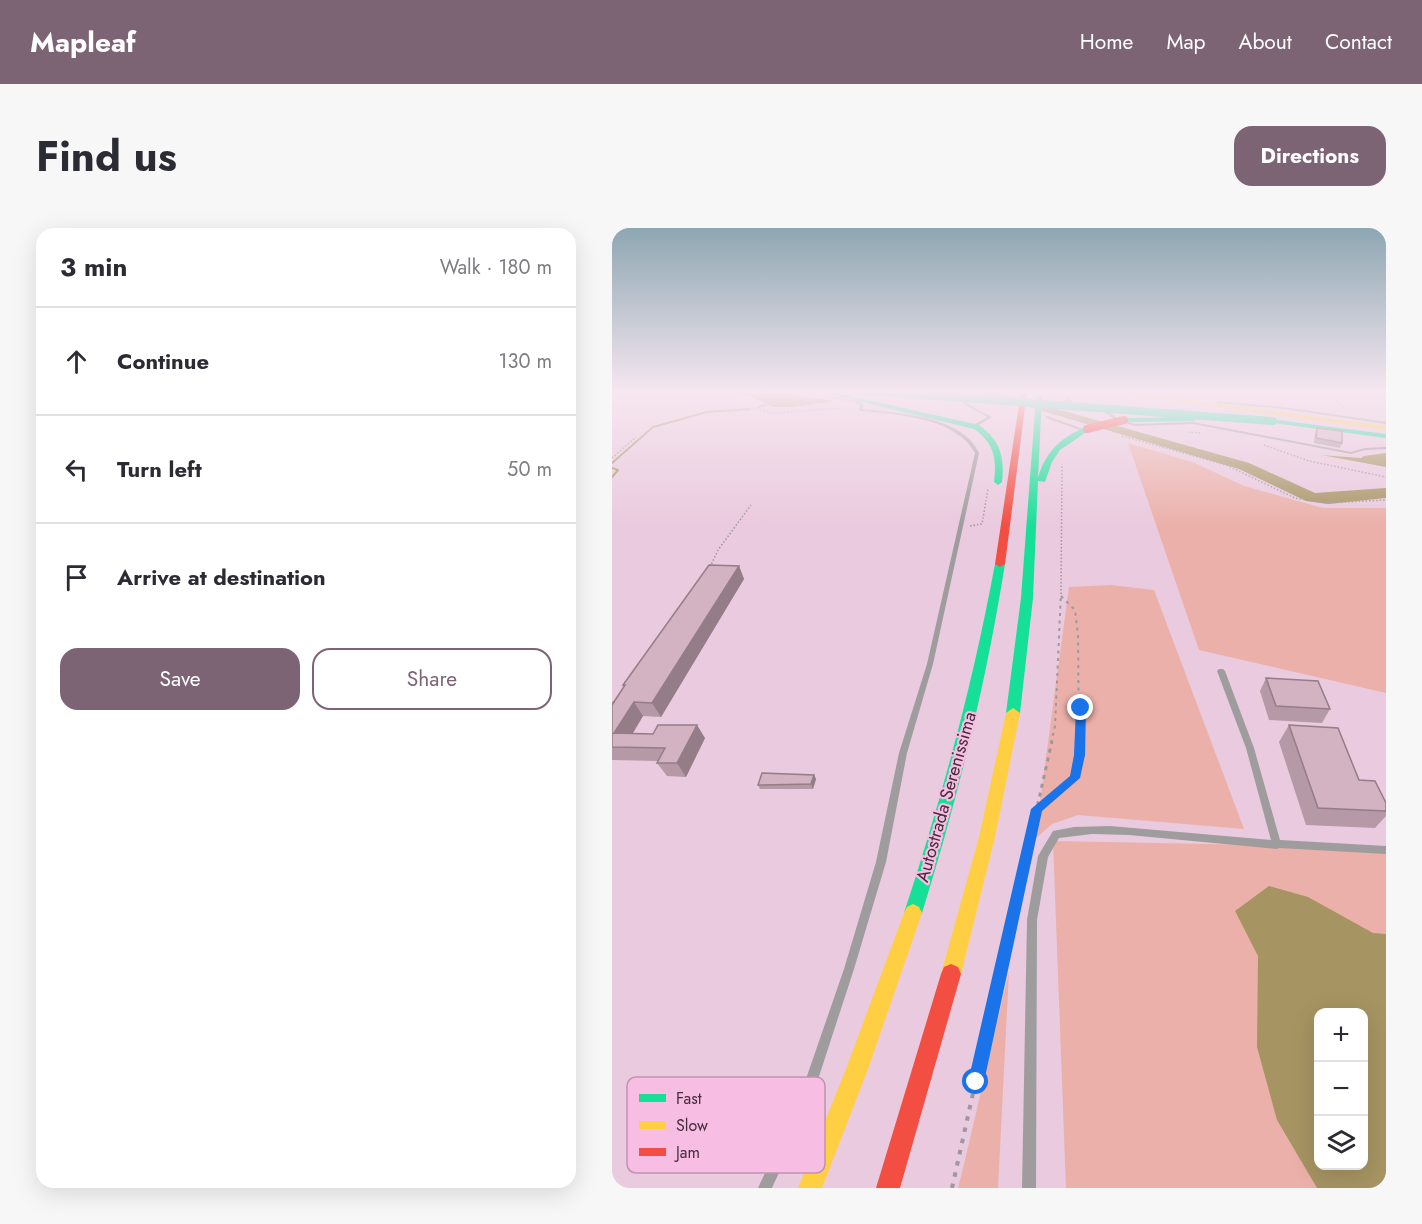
<!DOCTYPE html>
<html lang="en">
<head>
<meta charset="utf-8">
<style>
	body { margin:0; font-family:Jost,sans-serif; background:#f7f7f7; color:#2b2b33 }
	.controls { position:absolute; right:18px; bottom:18px; display:grid; overflow:hidden; border-radius:12px; box-shadow:0 6px 24px #0002 }
	.controls button { width:54px; height:54px; display:grid; place-items:center; padding:0; border:0; border-bottom:2px solid #e1e1e2; background:#fff; color:#2b2b33; font:30px sans-serif }
	.stop { position:absolute; width:18px; height:18px; margin:-14px; border:4px solid #1a73e8; border-radius:50%; background:#fff }
	.stop.end { background:#1a73e8; border-color:#fff; box-shadow:0 2px 6px #0008 }
	.list { margin:0; padding:0; list-style:none }
	h2 { display:flex; justify-content:space-between; align-items:center; height:78px; margin:0; padding:0 24px; font-size:26px }
	h2 small { font-size:20px; font-weight:400; color:#7c7c81 }
	.list li { display:grid; grid-template-columns:39px 1fr auto; gap:18px; align-items:center; box-sizing:border-box; height:108px; padding:0 24px; border-top:2px solid #e1e1e2 }
	.list b { display:block; font-size:22px; white-space:nowrap }
	.list em { font-size:20px; font-style:normal; color:#7c7c81 }
	.actions { display:flex; gap:12px; padding:18px 24px }
	.actions a { flex:1; padding:14px 0; border:2px solid #7d6474; border-radius:18px; text-align:center; font-size:21px; color:#7d6474 }
	.actions .main { background:#7d6474; color:#fff }
	.icon { flex:none; width:33px; height:33px; fill:none; stroke:currentColor; stroke-width:2; stroke-linecap:round; stroke-linejoin:round }
	.map { position:relative; flex:none; width:774px; height:960px; overflow:hidden; border-radius:18px }
	header { display:flex; align-items:center; gap:36px; box-sizing:border-box; height:84px; padding:0 30px; background:#7d6474; color:#fff }
	header strong { font-size:28px }
	nav { display:flex; gap:33px; margin-inline-start:auto; font-size:21px }
	.intro { display:flex; align-items:center; justify-content:space-between; box-sizing:border-box; height:144px; padding:0 36px }
	h1 { margin:0; font-size:42px }
	.button { padding:15px 27px; border-radius:18px; background:#7d6474; color:#fff; font-size:21px; font-weight:700 }
	main { display:flex; gap:36px; padding:0 36px }
	aside { flex:1; background:#fff; border-radius:18px; box-shadow:0 6px 24px #0002 }
	.map>svg:first-child { display:block }
	.green { fill:#ebb0a9; fill-rule:evenodd }
	.water { fill:#a69462; fill-rule:evenodd }
	.lines { fill:none; stroke-linecap:round; stroke-linejoin:round }
	.stream { stroke:#a69462; stroke-width:2 }
	.river { fill:#a69462; fill-rule:evenodd }
	.path-far3 { stroke:#9e979d; stroke-width:1.5; stroke-dasharray:1.5 2; stroke-linecap:butt }
	.path-far2 { stroke:#9e979d; stroke-width:2; stroke-dasharray:3 4.5; stroke-linecap:butt }
	.path-far1 { stroke:#9e979d; stroke-width:3; stroke-dasharray:4 5; stroke-linecap:butt }
	.path { stroke:#9e979d; stroke-width:4; stroke-dasharray:4.5 7; stroke-linecap:butt }
	.lane { fill:#9f9c9e; fill-rule:evenodd }
	.fast { fill:#16e098; fill-rule:evenodd }
	.slow { fill:#ffcf43; fill-rule:evenodd }
	.jam { fill:#f24e42; fill-rule:evenodd }
	.fast-bridge { stroke:#16e098; stroke-width:8 }
	.jam-bridge { stroke:#f24e42; stroke-width:8 }
	.wall { fill:#b599a6 }
	.shaded-wall { fill:#947d87 }
	.building { fill:#d3b2c1; stroke:#947d87; stroke-width:1.5 }
	.route { fill:#1a73e8 }
	.labels { text-anchor:middle; dominant-baseline:central; stroke-width:4.5; stroke-linejoin:round; paint-order:stroke }
	.street-label { font-size:18px; fill:#432d3b; stroke:#f7bde2 }
	.key { fill:#f7bde2; stroke:#c192b0; stroke-width:1.5 }
	.key-label { font-size:16px; fill:#432d3b }
</style>
</head>
<body>
<header>
<strong>Mapleaf</strong>
<nav><a>Home</a><a>Map</a><a>About</a><a>Contact</a></nav>
</header>
<div class="intro"><h1>Find us</h1><a class="button">Directions</a></div>
<main>
<aside>
<h2>3 min<small>Walk · 180 m</small></h2>
<ul class="list">
<li><svg class="icon" aria-label="ahead" viewBox="0 0 24 24"><path d="M12 20V5M6 11l6-6 6 6"/></svg><div><b>Continue</b></div><em>130 m</em></li>
<li><svg class="icon" aria-label="left" viewBox="0 0 24 24"><path d="M17 20v-9H6M10 6l-5 5 5 5"/></svg><div><b>Turn left</b></div><em>50 m</em></li>
<li><svg class="icon" aria-label="arrive" viewBox="0 0 24 24"><path d="M6 21V4h12l-3 4 3 4H6"/></svg><div><b>Arrive at destination</b></div></li>
</ul>
<div class="actions"><a class="main">Save</a><a>Share</a></div>
</aside>
<div class="map">
<svg width="774" height="960" viewBox="0 0 774 960">
	<rect width="100%" height="100%" fill="#eacade"/>
	<path class="green" d="M 516,215 L 583,235 L 632,258 L 711,280 L 774,280 L 774,465 L 587,422 Z
		M 499,357 L 542,362 L 632,601 L 466,587 L 440,596 L 423,611 L 457,359 Z
		M 441,613 L 703,618 L 774,624 L 774,960 L 454,960 ZM 706,784 L 752,784 L 752,938 L 706,938 Z
		M 397,744 L 386,960 L 346,960 L 353,932 Z"/>
	<path class="water" d="M 84,163 L 158,163 L 223,173 L 181,179 L 161,179 L 136,167 Z
		M 774,225 L 774,239 L 709,227 L 749,230 L 752,228 Z
		M 657,658 L 696,669 L 761,705 L 774,706 L 774,960 L 705,960 L 665,892 L 645,819 L 646,728 L 623,683 ZM 706,784 L 752,784 L 752,938 L 706,938 Z"/>
	<g class="lines">
		<path class="stream" d="M 379,166 L 380,163
			M 146,179 L 154,177
			M 0,235 L 41,199 L 95,184 L 138,181
			M 0,240 L 6,242 L 0,249"/>
		<path class="river" d="M 362,163 L 381,163 L 637,235 L 703,265 L 774,260 L 774,270 L 716,276 L 694,273 L 627,241 Z"/>
		<path class="path-far3" d="M 714,163 L 732,180
			M 0,164 L 131,168 L 138,172 L 142,180 L 162,185 L 228,180
			M 576,204 L 588,205
			M 510,208 L 614,237 L 683,270 L 714,275 L 774,272
			M 652,217 L 697,233 L 774,249
			M 0,230 L 24,209
			M 358,298 L 370,296 L 376,261
			M 98,339 L 106,322 L 139,277
			M 449,366 L 450,236"/>
		<path class="path-far2" d="M 449,368 L 463,382 L 466,407 L 467,515
			M 0,476 L 4,471
			M 439,515 L 443,498 L 449,365"/>
		<path class="path-far1" d="M 425,581 L 463,550 L 467,513
			M 396,709 L 440,513"/>
		<path class="path" d="M 340,960 L 396,707"/>
		<path class="lane" d="M 181,163 L 190,163 L 245,173 L 251,176 L 251,181 C 283,184 337,188 359,213 C 362,217 365,221 367,225 L 321,436 L 295,525 L 274,634 L 242,741 L 198,876 L 160,960 L 146,960 L 186,874 L 232,741 L 264,634 L 287,525 L 315,436 L 363,225 C 360,221 358,217 354,213 C 329,189 282,186 249,183 L 247,182 L 248,177 L 244,175 Z
			M 341,163 L 346,163 L 357,169 L 354,175 L 380,189 L 365,198 L 363,198 L 363,196 L 375,189 L 351,176 L 354,170 Z
			M 396,163 L 401,163 L 402,164 L 400,165 Z
			M 449,163 L 453,163 L 460,174 L 449,175 L 449,173 L 456,172 Z
			M 606,173 L 672,179 L 774,194 L 774,196 L 672,181 L 605,175 Z
			M 488,179 L 490,179 L 505,190 L 523,196 L 581,194 L 739,224 L 753,220 L 774,219 L 774,221 L 753,222 L 739,226 L 581,196 L 523,198 L 503,192 L 488,181 Z
			M 434,188 L 436,188 L 471,201 L 468,202 L 434,190 Z
			M 607,441 L 611,441 L 613,443 L 642,520 L 668,612 L 774,618 L 774,626 L 667,620 L 665,621 L 517,607 L 480,606 L 447,610 L 436,629 L 425,692 L 424,960 L 410,960 L 415,692 L 426,628 L 441,603 L 462,599 L 498,598 L 659,612 L 634,520 L 605,443 Z"/>
		<path class="fast" d="M 204,163 L 216,163 L 367,197 C 388,212 393,229 390,254 L 386,257 L 382,254 C 385,230 382,215 362,201 Z
			M 427,167 L 430,169 L 426,250 C 433,224 451,207 475,199 L 479,201 L 448,222 L 440,234 L 433,254 L 426,253 L 421,370 L 408,485 L 401,490 L 394,485 L 409,370 L 424,169 Z
			M 580,189 L 583,189 L 583,193 L 512,194 L 508,192 L 512,190 Z
			M 658,191 L 774,206 L 774,210 L 661,195 L 658,195 Z
			M 388,333 L 393,336 C 374,455 346,570 310,685 L 307,691 L 301,694 L 295,691 L 292,685 C 330,570 361,455 383,336 Z"/>
		<path class="slow" d="M 487,163 L 507,163 L 774,198 L 774,202 Z
			M 401,480 L 408,485 L 383,609 L 349,746 L 346,753 L 339,756 L 332,753 L 329,746 L 367,609 L 394,485 Z
			M 301,676 L 307,679 L 310,685 L 256,841 L 210,960 L 186,960 L 234,841 L 292,685 L 295,679 Z"/>
		<path class="jam" d="M 409,163 L 415,163 L 393,336 L 388,339 L 383,336 Z
			M 339,736 L 346,739 L 349,746 L 288,960 L 264,960 L 329,746 L 332,739 Z"/>
		<path class="fast-bridge" d="M 256,163 L 661,193"/>
		<path class="jam-bridge" d="M 475,201 L 512,192"/>
	</g>
	<path class="wall" d="M 705,200 L 730,215 L 728,220 L 702,215 L 703,205 Z
		M 127,338 L 132,351 L 49,489 L 31,488 L 21,505 L 93,510 L 74,549 L 55,548 L 45,535 L 46,533 L 0,532 L 0,477 L 12,459 L 11,457 Z
		M 654,450 L 718,481 L 710,495 L 657,492 L 648,463 Z
		M 677,497 L 747,552 L 774,575 L 774,588 L 763,600 L 694,597 L 667,514 Z
		M 202,547 L 204,551 L 201,561 L 148,561 L 146,557 Z"/>
	<path class="shaded-wall" d="M 127,338 L 132,351 L 49,489 L 40,475 Z
		M 22,474 L 31,488 L 13,518 L 2,505 Z
		M 85,497 L 93,510 L 74,549 L 65,535 Z
		M 202,547 L 204,551 L 201,561 L 199,556 Z"/>
	<path class="building" d="M 705,200 L 730,203 L 730,215 L 704,210 Z
		M 97,337 L 127,338 L 40,475 L 22,474 L 2,505 L 41,506 L 46,497 L 85,497 L 65,535 L 45,535 L 53,520 L 0,519 L 0,477 L 13,457 L 11,457 Z
		M 654,450 L 706,453 L 718,481 L 664,478 Z
		M 677,497 L 726,500 L 747,552 L 763,553 L 774,575 L 774,583 L 706,580 Z
		M 150,545 L 202,547 L 199,556 L 146,557 Z"/>
	<linearGradient id="sky" x2="0" y2="1"><stop stop-color="#8da7b2"/><stop offset="0.55" stop-color="#f6e7f0"/><stop offset="1" stop-color="#f6e7f0" stop-opacity="0"/></linearGradient>
	<rect width="774" height="298" fill="url(#sky)"/>
	<path class="route" d="M 469,476 L 474,480 L 473,527 L 468,550 L 430,583 L 372,854 L 370,860 L 364,862 L 359,860 L 356,854 L 419,581 L 458,548 L 462,527 L 464,480 Z"/>
	<g class="labels">
		<g class="street-label">
			<text transform="translate(334 569) rotate(-74)">Autostrada Serenissima</text>
		</g>
	</g>
	<rect x="15" y="849" width="198" height="96" rx="9" class="key"/>
	<rect x="27" y="866" width="27" height="8" fill="#16e098"/>
	<rect x="27" y="893" width="27" height="8" fill="#ffcf43"/>
	<rect x="27" y="920" width="27" height="8" fill="#f24e42"/>
	<g class="key-label">
		<text x="64" y="876">Fast</text>
		<text x="64" y="903">Slow</text>
		<text x="64" y="930">Jam</text>
	</g>
</svg>
<div class="controls">
<button>+</button>
<button>−</button>
<button><svg class="icon" aria-label="layers" viewBox="0 0 24 24"><path d="M12 4l9 5-9 5-9-5zM3 14l9 5 9-5"/></svg></button>
</div>
<div class="stop" style="left:364px;top:854px"></div>
<div class="stop end" style="left:469px;top:480px"></div>
</div>
</main>
</body>
</html>
